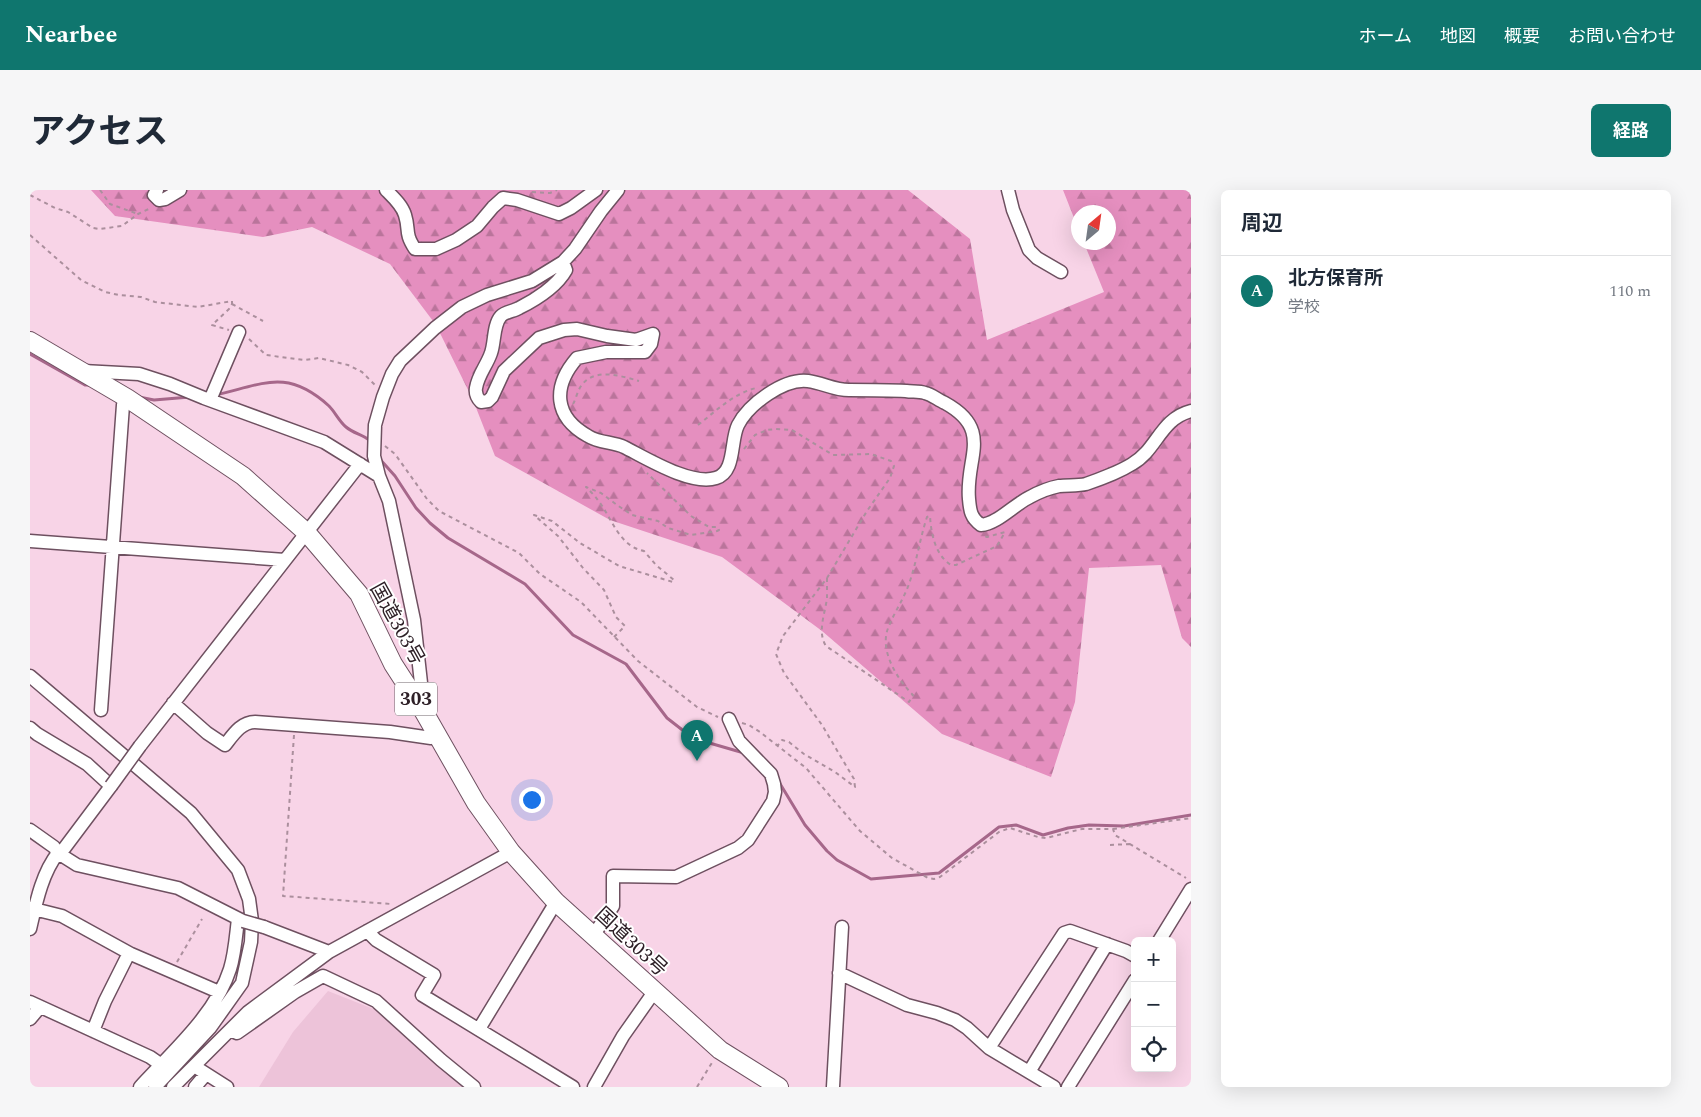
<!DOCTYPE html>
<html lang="ja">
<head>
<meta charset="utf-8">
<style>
	body { margin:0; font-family:Spectral,"Noto Sans JP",serif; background:#f6f6f7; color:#1f2937 }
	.controls { position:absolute; right:15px; bottom:15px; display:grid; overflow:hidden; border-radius:8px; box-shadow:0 5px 20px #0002 }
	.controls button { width:45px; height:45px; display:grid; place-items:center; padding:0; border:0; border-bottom:1px solid #e0e1e3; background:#fff; color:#1f2937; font:25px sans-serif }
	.compass { position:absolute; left:1041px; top:15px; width:45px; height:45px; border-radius:50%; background:#fff; box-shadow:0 5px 20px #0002; rotate:29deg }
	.you { position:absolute; left:501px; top:609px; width:18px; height:18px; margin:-12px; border:4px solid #fff; border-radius:50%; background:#1a73e8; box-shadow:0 0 0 8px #1a73e833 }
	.badge { display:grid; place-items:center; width:32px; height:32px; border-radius:50%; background:#0f766e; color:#fff; font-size:16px; font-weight:700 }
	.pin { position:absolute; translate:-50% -41px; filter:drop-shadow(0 1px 2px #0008) }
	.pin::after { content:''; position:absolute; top:26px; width:18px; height:15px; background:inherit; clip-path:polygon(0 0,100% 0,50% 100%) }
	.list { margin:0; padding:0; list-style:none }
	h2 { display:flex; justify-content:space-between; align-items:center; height:65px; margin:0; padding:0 20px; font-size:21px }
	h2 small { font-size:16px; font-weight:400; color:#747a83 }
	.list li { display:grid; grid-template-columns:32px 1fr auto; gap:15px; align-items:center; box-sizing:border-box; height:70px; padding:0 20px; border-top:1px solid #e0e1e3 }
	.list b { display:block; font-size:19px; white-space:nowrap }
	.list p { margin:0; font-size:16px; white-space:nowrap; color:#747a83 }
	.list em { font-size:16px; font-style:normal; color:#747a83 }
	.icon { flex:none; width:28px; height:28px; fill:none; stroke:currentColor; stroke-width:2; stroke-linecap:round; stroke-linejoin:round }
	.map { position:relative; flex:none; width:1161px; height:897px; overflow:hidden; border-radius:8px }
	header { display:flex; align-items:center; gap:30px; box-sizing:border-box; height:70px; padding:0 25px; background:#0f766e; color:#fff }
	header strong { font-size:24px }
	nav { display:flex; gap:28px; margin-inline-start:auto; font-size:18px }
	.intro { display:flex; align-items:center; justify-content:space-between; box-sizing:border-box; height:120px; padding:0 30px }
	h1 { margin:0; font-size:35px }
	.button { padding:12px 22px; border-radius:8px; background:#0f766e; color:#fff; font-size:18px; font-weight:700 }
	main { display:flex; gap:30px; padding:0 30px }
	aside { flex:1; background:#fff; border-radius:8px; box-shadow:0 5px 20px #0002 }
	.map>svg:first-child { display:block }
	.built { fill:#edc3d9 }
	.forest { fill:url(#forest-firs) }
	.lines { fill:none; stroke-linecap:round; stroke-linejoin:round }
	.stream { stroke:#a6678a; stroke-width:3 }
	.minor-casing { stroke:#6e5060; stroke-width:15 }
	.highway-casing { stroke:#6e5060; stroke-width:20 }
	.path { stroke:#ab8f9d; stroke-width:2; stroke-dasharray:4 4; stroke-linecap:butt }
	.minor { stroke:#fff; stroke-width:12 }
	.highway { stroke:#fff; stroke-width:18 }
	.minor-bridge-casing { stroke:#6e5060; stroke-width:15; stroke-linecap:butt }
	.minor-bridge { stroke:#fff; stroke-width:12 }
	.labels { text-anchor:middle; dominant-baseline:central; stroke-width:4; stroke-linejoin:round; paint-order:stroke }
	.shield { fill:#fff; stroke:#6d6368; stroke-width:1 }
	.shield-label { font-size:19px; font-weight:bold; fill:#2e2027 }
	.street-label { font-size:20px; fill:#2e2027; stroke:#fff }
</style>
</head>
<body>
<header>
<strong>Nearbee</strong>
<nav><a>ホーム</a><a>地図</a><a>概要</a><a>お問い合わせ</a></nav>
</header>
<div class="intro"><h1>アクセス</h1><a class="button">経路</a></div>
<main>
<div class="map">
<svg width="1161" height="897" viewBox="0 0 1161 897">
	<defs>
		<pattern id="forest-firs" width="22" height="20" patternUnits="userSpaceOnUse" patternTransform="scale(1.25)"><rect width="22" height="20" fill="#e58fbf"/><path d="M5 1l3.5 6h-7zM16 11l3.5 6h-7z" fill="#ba749b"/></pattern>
	</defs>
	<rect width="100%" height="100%" fill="#f8d4e7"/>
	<path class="built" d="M 298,801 L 346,820 L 438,897 L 229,897 L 263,842 Z"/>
	<path class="forest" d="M 61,0 L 878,0 L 940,49 L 957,150 L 1074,102 L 1054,53 L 1078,52 L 1078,22 L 1048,22 L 1048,38 L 1033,0 L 1161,0 L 1161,457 L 1152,448 L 1131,375 L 1059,378 L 1045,512 L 1021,587 L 912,544 L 792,441 L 692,367 L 580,330 L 465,266 L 443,210 L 406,135 L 360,74 L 282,37 L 233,47 L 85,26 Z"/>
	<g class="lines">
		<path class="stream" d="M 0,164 L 55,195 L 60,195
			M 186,205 C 234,194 257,178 299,216 C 305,222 309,231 316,237 C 323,243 333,245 339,250
			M 109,207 L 124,210 L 160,207
			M 348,267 L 365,286 L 386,318 L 400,333 L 418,348 L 495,394 L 543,445 L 596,474 L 637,528 L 655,542 L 676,552 L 714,563
			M 749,592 L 775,635 L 797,661 L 807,670 L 841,689 L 909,683 L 969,637 L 986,635 L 1013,645 L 1038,638 L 1059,635 L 1094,636 L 1161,625"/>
		<defs>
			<path id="minor" d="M 127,0 L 124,5 L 129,10 L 135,9 L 150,0
				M 356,0 C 363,7 372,15 375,25 C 380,41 374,42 385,59 L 406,59 L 426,50 L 447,36 L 463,17 L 473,8 L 487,10 L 529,24 L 541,18 L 566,0
				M 978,0 L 983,20 L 999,60 L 1007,68 L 1031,82
				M 533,72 L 536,80 C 527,96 505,110 489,118 C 484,121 475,122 471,126 C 463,135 465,152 461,163 C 457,175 448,185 446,198 C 445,204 447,208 451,212 L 458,211 L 462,207 L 474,181 L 509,148 L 534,140 L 547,139 L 577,146 L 606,150 L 623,144 L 621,154 L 615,162 L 576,162 L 547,168 C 522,197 524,227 558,246 C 569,253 583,252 594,257 C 616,268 661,296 686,288 C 706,282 700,251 708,235 C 719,214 754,188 778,191 C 793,193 804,200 819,200 C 838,200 857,200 876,201 C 882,202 889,201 895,203 C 901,204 908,210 915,213 C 964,240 935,268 939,309 C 940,321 941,328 951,335 C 967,334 985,314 1000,307 C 1009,302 1019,298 1029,296 C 1038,295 1048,296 1056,294 C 1068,290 1091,281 1102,274 C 1127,260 1130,229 1161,221
				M 53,181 L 109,184 L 140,194 L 174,208 L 294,252 L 349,286
				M 180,210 L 209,142
				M 0,351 L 255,370
				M 0,486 L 161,623 L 208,680 L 219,709 L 222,731 L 221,752 L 212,793 L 180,838 L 125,897
				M 143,513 L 177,543 L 195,555 C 203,545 211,532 225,532 L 360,542 L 401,548 L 408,545
				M 71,520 L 93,215 L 97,208
				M 394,520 L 384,430 L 359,311 L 349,286 L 344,266 L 345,235 L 353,207 L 362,184 L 370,171 L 405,138 L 432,117 L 457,105 L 502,91 L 533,72 L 545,59 L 571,21 L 588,0
				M 0,538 L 7,544 L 57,574 L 81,596 L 30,664
				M 110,556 L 330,274
				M 0,640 L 24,657 L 28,663 L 47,675 L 148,698 L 213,731
				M 0,718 L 32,726 L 101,764 L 189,802
				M 234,737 L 299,762
				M 0,739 C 6,713 12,683 28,663
				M 337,741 L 346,750 L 404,785 L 392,805 L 543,897
				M 563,746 L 583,716 L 583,686 L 646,687 L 708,658 L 718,650 L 743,611 L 745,602 L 744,594 L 741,584 L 709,551 L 699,529
				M 1129,751 L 1161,699
				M 809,783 L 877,815 L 907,823 L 925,830 L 937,838 L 959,858
				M 0,812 L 120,867 L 130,874
				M 0,829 L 10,817
				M 449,839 L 526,712
				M 200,840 L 207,843 L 265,802 L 293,786 L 346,811 L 411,870 L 444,897
				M 63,841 L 75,811 L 99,763
				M 164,876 L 197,897
				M 999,882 L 1077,754
				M 110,897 C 141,863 186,824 200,779 C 205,763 206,745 208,729
				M 143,897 L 218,822 L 299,762 L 481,662
				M 165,897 L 176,884
				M 564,897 L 593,846 L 624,802
				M 803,897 L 812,737
				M 1024,897 L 959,858 L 1034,743 L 1040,741 L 1096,761 L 1105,766
				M 1038,897 L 1105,790"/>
			<path id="highway" d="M 0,151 L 97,208 L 213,286 L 277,343 L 329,404 L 363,474 L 394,522 L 446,613 L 481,662 L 526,712 L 690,860 L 749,897"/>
		</defs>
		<use href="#minor" class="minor-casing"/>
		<use href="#highway" class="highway-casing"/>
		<path class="path" d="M 70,0 L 80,14 L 108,24
			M 502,2 L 520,3 L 527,0
			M 0,5 L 25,18 L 38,22 L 63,38 L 69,39 L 92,36 L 108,24 L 121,18
			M 0,45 L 51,90 L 75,102 L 89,105 L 111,107 L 125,112 L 168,117 L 202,111 L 202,114 L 199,119 L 182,135 L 199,140
			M 202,114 L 233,131
			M 219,149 L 236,165 L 274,170 L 289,168 L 318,175 L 332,182 L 346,196
			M 543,214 C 546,209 547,202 551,196 C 564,177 591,186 609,191
			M 668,235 C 687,220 703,204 726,198
			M 355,256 L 365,264 L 397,309 L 409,321 L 489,363 L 510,384 L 551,412 L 608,471 L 667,517 L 688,527
			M 714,259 L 725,245 L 737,240 L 746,239 L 762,240 L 803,265 L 841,264 L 861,271 L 864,276 L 860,288 L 837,321 L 797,388 L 753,446 L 746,464 L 754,483 L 792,535 L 824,589 L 825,597 L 805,582 L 774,564 L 759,552 L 752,550 L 748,555
			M 797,388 C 797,395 797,402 797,408 C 795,424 787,442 796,456 L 879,512 L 883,505 C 867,489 848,459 859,436 C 865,421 875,407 880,391 C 887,370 890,348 897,327 L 900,326 C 901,343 905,365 921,375 L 926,375 L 967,356 L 975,342 L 957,347 L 954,346
			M 584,447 L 595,436 L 586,427 L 574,400 L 553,378 L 528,346 L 504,325 L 522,331 L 550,353 L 589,376 L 643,392 L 644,390 L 626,375 L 614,361 C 588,356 582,327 567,309 C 564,305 560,301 556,297 L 571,303 L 587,315 L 602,325 L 628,331 L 638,338 L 661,345 L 687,341 L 689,340 L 687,337 L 679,337 L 661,326 L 617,283
			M 712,533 L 719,535 L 730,542 L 776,578 L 830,641 L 862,668 L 898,688 L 904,689 L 910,687 L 969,642 L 980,638 L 1008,647 L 1016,648 L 1052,639 L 1083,639 L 1085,645 L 1156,688
			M 264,545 L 253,706 L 361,714
			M 1083,639 L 1161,628
			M 1080,655 L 1100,654
			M 147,772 L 172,729
			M 667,897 L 683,871"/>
		<use href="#minor" class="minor"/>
		<use href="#highway" class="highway"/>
		<defs>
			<path id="minor-bridge" d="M 81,596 L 110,556
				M 213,731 L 234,737"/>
		</defs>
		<use href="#minor-bridge" class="minor-bridge-casing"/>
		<use href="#minor-bridge" class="minor-bridge"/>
	</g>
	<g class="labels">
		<rect class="shield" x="365" y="492.5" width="42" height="33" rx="4"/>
		<g class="shield-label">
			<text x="386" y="509">303</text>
		</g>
		<g class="street-label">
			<text transform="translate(367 434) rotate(61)">国道303号</text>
			<text transform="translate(601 752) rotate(43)">国道303号</text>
		</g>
	</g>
</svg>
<div class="controls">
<button>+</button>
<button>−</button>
<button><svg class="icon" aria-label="locate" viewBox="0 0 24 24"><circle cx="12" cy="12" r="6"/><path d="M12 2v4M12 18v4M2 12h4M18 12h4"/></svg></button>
</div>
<svg class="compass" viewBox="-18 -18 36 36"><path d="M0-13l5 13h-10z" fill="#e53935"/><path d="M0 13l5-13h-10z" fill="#747a83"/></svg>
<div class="you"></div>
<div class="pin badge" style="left:667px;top:571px">A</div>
</div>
<aside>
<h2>周辺<small></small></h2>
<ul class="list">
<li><span class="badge">A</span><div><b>北方保育所</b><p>学校</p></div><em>110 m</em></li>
</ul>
</aside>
</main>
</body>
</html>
